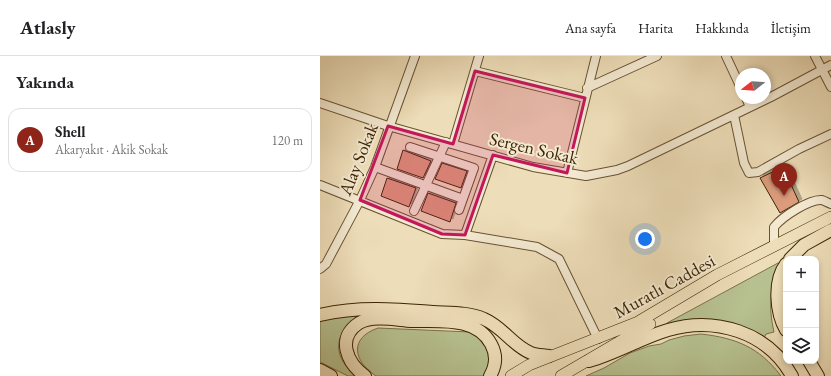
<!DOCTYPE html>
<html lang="tr">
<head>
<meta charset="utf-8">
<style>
	body { margin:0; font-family:"EB Garamond",serif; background:#f2f2f2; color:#202124 }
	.controls { position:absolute; right:12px; bottom:12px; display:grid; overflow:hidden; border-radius:8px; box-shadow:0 2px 6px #0003 }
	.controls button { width:36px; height:36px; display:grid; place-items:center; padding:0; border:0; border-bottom:1px solid #e0e0e0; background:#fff; color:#202124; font:20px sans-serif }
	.compass { position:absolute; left:415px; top:12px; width:36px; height:36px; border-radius:50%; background:#fff; box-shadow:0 2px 6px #0003; rotate:253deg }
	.you { position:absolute; left:325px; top:183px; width:14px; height:14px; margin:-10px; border:3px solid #fff; border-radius:50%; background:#1a73e8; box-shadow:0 0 0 6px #1a73e833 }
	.badge { display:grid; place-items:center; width:26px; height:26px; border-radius:50%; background:#8f2418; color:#fff; font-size:13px; font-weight:700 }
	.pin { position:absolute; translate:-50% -33px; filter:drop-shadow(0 1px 2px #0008) }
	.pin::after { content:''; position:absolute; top:21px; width:14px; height:12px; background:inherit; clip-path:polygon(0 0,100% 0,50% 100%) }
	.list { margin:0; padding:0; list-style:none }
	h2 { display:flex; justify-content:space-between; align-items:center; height:52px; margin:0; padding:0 16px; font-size:17px }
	h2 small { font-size:13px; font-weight:400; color:#757577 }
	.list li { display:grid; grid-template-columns:26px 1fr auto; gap:12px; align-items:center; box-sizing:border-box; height:64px; margin:0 8px 8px; padding:0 8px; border:1px solid #e0e0e0; border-radius:12px }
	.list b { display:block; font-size:15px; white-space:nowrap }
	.list p { margin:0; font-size:13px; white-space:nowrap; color:#757577 }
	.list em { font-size:13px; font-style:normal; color:#757577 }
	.icon { flex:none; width:22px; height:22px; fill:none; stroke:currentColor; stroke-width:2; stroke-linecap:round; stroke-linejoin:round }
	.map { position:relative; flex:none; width:511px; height:320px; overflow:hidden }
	header { display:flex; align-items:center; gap:24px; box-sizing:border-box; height:56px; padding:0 20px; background:#fff; border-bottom:1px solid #e0e0e0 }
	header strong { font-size:19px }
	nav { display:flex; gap:22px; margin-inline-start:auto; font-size:14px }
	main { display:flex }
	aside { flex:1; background:#fff }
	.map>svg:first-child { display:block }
	.green { fill:#b7c190; stroke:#7a724a }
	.building { fill:#dc9c7c; stroke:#3c2404; filter:url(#shadow) }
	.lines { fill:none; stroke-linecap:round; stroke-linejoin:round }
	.minor-casing { stroke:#685231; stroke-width:10 }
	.major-casing { stroke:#3c2404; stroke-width:12 }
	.highway-casing { stroke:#3c2404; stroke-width:14 }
	.minor { stroke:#f3e9d1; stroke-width:8 }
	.major { stroke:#edddb8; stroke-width:11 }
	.highway { stroke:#edddb8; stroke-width:12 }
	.marked { fill:#c2185b; fill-opacity:0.2; stroke:#c2185b; stroke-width:3; stroke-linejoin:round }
	.labels { text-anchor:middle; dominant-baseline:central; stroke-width:4; stroke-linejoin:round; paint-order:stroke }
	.street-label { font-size:18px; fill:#3c2404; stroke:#f3e9d1 }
</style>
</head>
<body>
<header>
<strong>Atlasly</strong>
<nav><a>Ana sayfa</a><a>Harita</a><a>Hakkında</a><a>İletişim</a></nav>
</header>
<main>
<aside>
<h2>Yakında<small></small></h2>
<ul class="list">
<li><span class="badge">A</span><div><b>Shell</b><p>Akaryakıt · Akik Sokak</p></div><em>120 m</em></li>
</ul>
</aside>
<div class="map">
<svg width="511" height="320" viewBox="0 0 511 320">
	<defs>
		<filter id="shadow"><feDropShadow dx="3" dy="-3" stdDeviation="0" flood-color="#0004"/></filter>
	</defs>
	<rect width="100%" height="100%" fill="#edddb8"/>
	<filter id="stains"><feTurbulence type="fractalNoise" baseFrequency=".005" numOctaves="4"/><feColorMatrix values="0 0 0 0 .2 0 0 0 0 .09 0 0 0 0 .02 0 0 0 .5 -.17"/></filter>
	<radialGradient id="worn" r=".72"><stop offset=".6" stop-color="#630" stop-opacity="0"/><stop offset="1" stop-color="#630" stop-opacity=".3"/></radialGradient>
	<path class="green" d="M 458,207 L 462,208 C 450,233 448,249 454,276 L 446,278 L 444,282 L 420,270 L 349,271 L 347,267 Z
		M 44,256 C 16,273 8,297 36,320 L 28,320 L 0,306 L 0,263 Z
		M 58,272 L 150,276 L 165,287 L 171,305 L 164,320 L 56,320 C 33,305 29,282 58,272 Z
		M 381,278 C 416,282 439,291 461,320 L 266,320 L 284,312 L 310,297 L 329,290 L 341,288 L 349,284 L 364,280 Z"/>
	<path class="building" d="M 83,94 L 111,105 L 103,122 L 77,113 Z
		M 122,107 L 147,115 L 141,132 L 115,123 Z
		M 463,111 L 479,146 L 460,157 L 440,122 Z
		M 67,122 L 96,132 L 89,151 L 61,140 Z
		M 108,137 L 136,147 L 130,166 L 101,155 Z"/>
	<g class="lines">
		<defs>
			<path id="minor" d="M 406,0 L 421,32
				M 495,0 L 511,31
				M 155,15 L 265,42
				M 267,32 L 337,0
				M 426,42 L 430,51
				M 0,47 L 68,70 L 213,111 L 266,120 L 297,114 L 308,110 L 451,41 L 511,9
				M 414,59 L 424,107 L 429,117 L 438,116 L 479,93 L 511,78
				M 133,88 L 159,0
				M 90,91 L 154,112 L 139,154
				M 55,111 L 143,143
				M 247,117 L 276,0
				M 0,129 L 122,178 L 145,179 L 217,191 L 239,203 L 278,283
				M 94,155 L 126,86
				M 145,179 L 173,99
				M 454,189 L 454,171 C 462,161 489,143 502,144 C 505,145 508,147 511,148
				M 0,213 L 6,208 L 40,144 L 55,111 L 95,0"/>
			<path id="major" d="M 191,320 L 209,309 L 318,266 L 397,219 L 511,161
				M 241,320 L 330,268"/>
			<path id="highway" d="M 470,203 L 484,189 L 511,174
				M 466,208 C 453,225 456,257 466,274
				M 0,259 C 37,250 75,253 113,256 C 129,257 149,256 164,263 C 183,271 193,290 211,297 C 216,299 223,299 229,300
				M 269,305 C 297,297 321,282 348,274 C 395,260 448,276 472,320
				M 489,305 L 498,320
				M 0,314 L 11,320
				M 45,320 C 27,307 16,282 39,267 C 53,259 76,264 91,265 C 119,266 156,260 171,288 C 177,299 176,310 170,320"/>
		</defs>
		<use href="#minor" class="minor-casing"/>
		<use href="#major" class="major-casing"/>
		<use href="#highway" class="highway-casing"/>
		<use href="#minor" class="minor"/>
		<use href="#major" class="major"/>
		<use href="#highway" class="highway"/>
	</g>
	<path class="marked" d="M 155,15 L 265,42 L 247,117 L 173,99 L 145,179 L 122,178 L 40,144 L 68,70 L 133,88 Z"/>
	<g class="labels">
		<g class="street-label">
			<text transform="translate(214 92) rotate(13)">Sergen Sokak</text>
			<text transform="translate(38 103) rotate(-68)">Alay Sokak</text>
			<text transform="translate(344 230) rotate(-29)">Muratlı Caddesi</text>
		</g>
	</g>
	<rect width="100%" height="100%" filter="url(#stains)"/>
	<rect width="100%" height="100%" fill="url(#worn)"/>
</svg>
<div class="controls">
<button>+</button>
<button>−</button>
<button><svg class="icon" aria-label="layers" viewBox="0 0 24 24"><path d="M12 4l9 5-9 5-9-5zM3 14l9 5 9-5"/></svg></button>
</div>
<svg class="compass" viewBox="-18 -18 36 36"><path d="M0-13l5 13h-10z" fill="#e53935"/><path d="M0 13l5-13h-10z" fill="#757577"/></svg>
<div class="you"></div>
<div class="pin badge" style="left:464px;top:140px">A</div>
</div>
</main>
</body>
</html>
